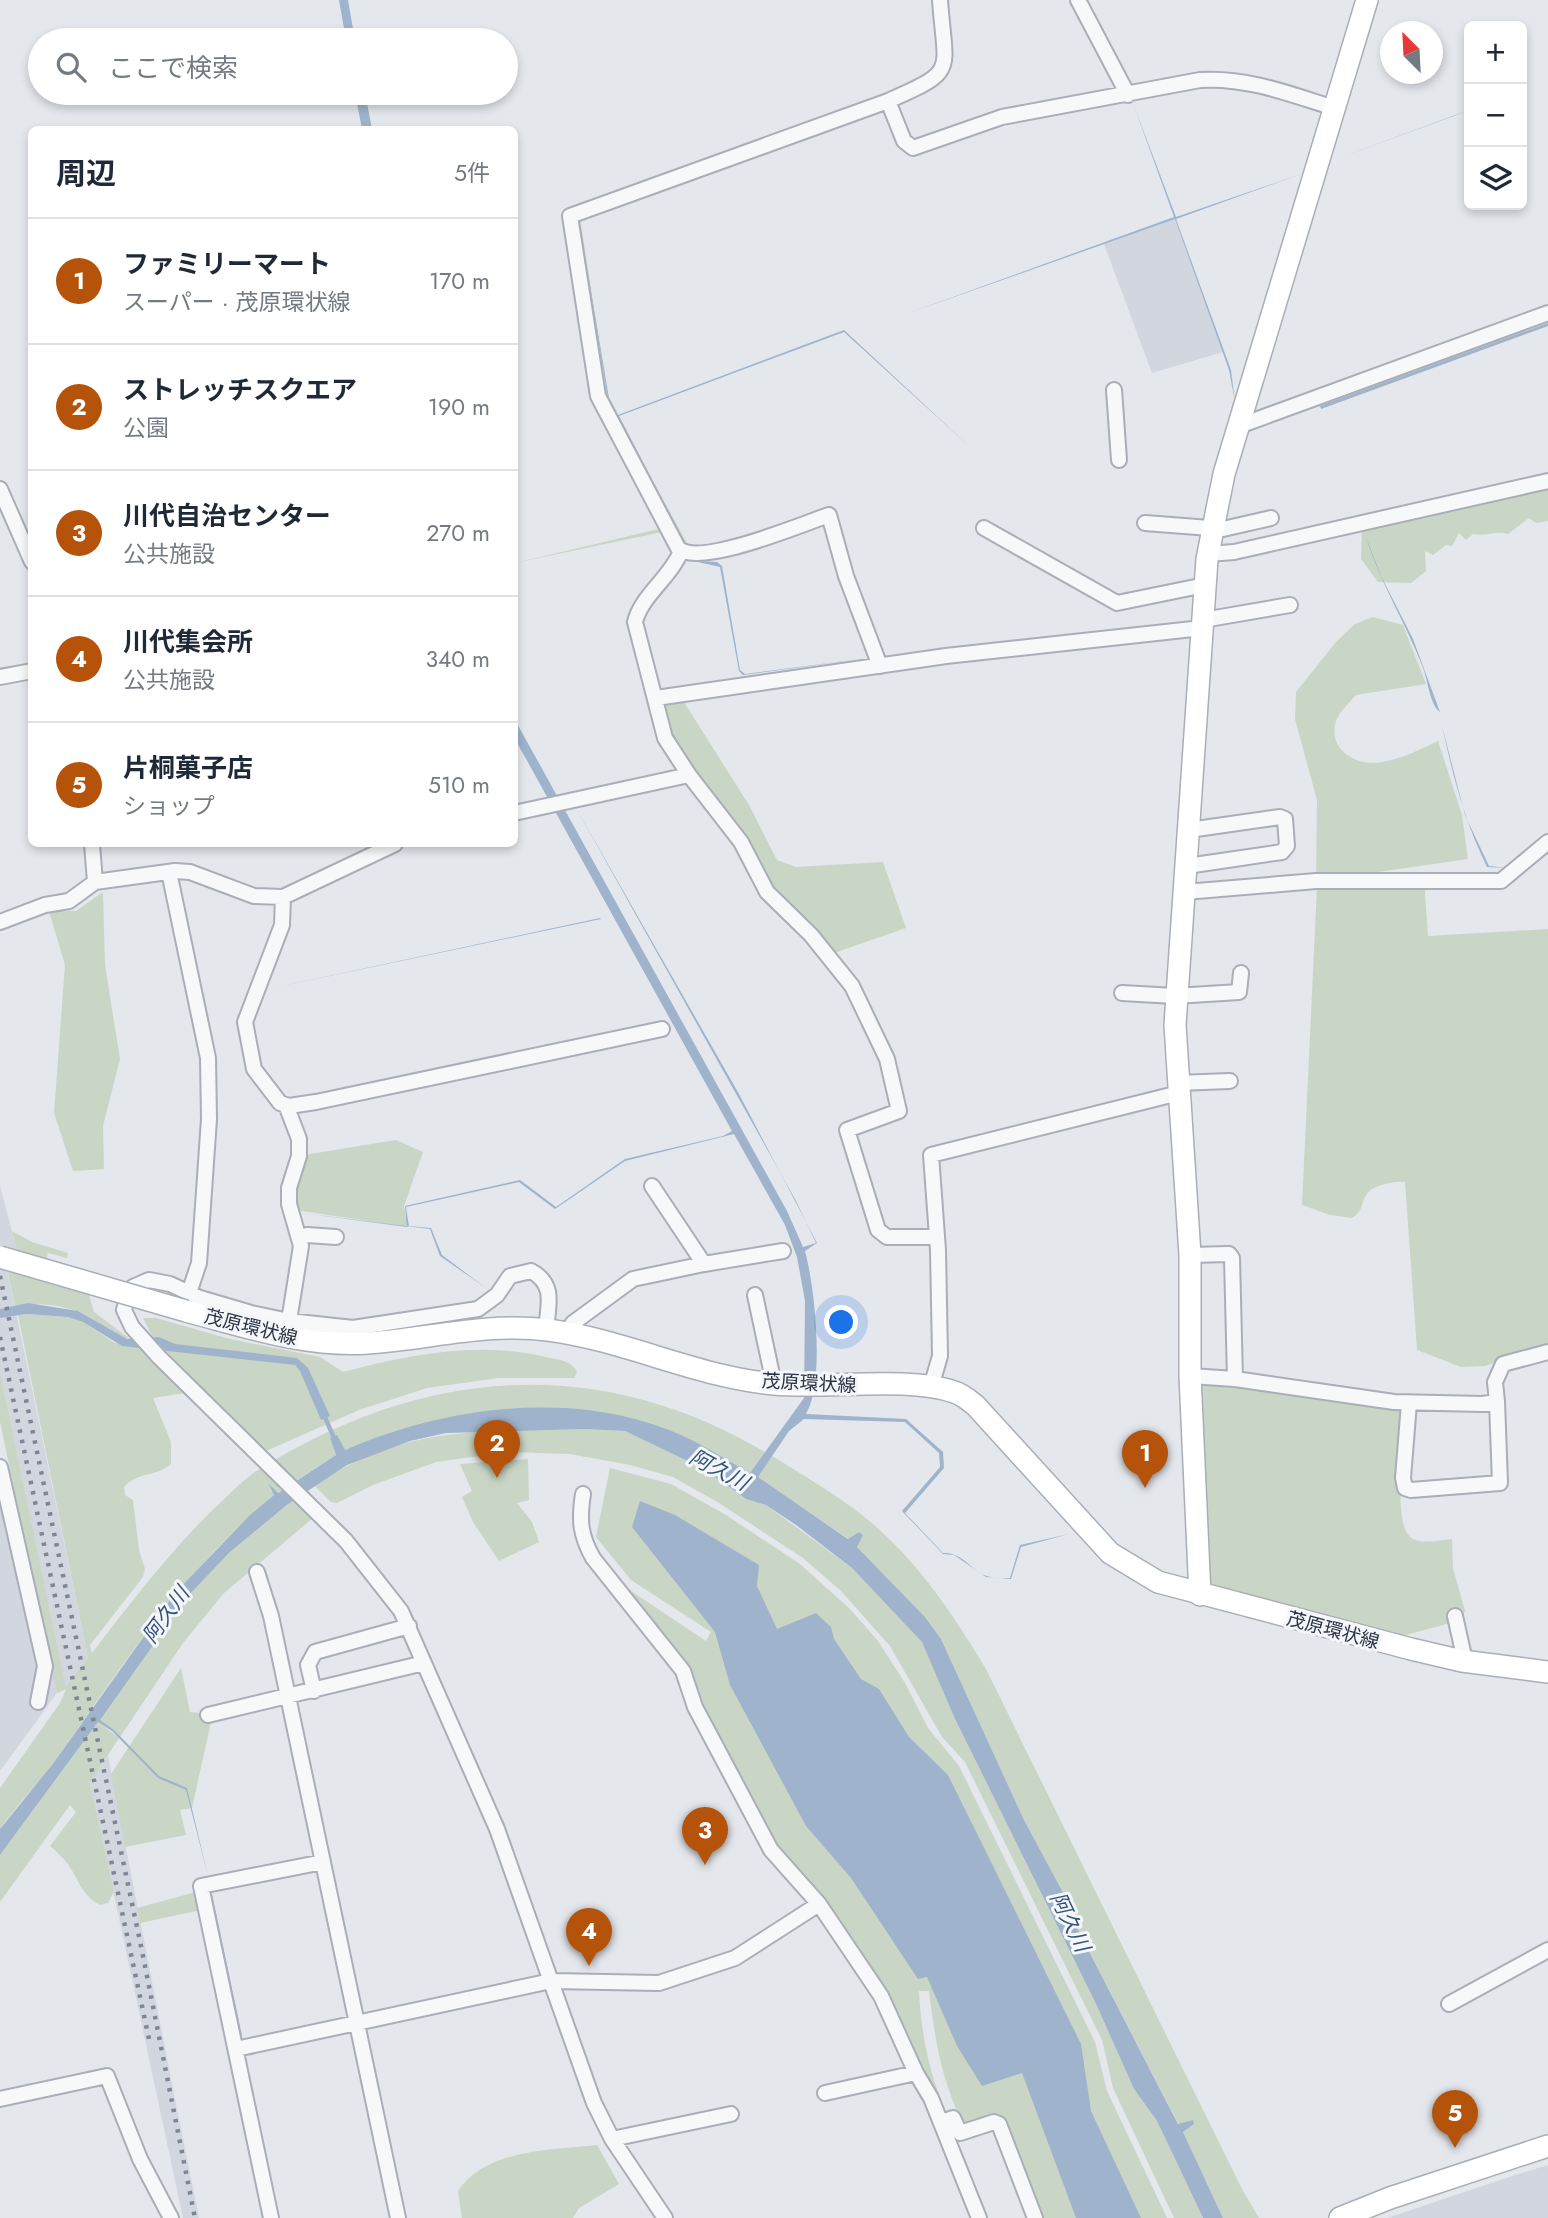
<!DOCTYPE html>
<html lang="ja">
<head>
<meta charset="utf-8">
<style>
	body { margin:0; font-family:Jost,"Noto Sans JP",sans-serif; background:#f2f2f3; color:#1f2937 }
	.controls { position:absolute; right:21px; top:21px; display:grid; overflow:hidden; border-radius:10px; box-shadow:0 4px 10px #0003 }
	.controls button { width:63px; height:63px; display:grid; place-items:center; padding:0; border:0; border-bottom:2px solid #e0e1e3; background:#fff; color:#1f2937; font:35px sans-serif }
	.compass { position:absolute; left:1380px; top:21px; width:63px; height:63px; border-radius:50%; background:#fff; box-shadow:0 4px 10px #0003; rotate:336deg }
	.you { position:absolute; left:842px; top:1323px; width:24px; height:24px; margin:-18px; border:5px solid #fff; border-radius:50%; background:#1a73e8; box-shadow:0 0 0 10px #1a73e833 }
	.badge { display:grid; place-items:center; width:46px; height:46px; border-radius:50%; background:#b45309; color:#fff; font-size:23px; font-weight:700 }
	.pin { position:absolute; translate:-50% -58px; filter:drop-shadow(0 2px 4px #0008) }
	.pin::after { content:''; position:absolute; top:37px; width:24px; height:21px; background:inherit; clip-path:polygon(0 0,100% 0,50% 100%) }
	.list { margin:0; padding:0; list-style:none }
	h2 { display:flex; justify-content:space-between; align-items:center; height:91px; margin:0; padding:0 28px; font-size:30px }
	h2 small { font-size:23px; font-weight:400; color:#747a83 }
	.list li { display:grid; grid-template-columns:46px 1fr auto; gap:21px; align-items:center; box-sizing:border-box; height:126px; padding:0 28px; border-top:2px solid #e0e1e3 }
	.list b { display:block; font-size:26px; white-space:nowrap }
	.list p { margin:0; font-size:23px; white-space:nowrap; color:#747a83 }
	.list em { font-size:23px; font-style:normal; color:#747a83 }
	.icon { flex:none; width:38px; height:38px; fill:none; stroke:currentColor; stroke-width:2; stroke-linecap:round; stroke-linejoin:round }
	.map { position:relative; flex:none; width:1548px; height:2218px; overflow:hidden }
	.search { position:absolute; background:#fff; box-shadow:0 4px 10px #0003; left:28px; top:28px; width:490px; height:77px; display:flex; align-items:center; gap:18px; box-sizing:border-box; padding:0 24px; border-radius:38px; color:#747a83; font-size:26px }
	.panel { position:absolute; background:#fff; box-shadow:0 4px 10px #0003; left:28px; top:126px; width:490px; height:721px; border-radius:10px }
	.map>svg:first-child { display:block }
	.built { fill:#d2d6de }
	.green { fill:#c9d6c5 }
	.water { fill:#9fb4cc }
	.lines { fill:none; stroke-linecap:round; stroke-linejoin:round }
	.stream { stroke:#9fb4cc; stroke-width:4.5 }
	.street-casing { stroke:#a9aeb7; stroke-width:18 }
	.secondary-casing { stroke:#a9aeb7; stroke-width:24 }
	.street { stroke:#f7f8fa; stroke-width:14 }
	.secondary { stroke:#fff; stroke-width:21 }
	.rail { stroke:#7d8696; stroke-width:4.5; stroke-dasharray:3.5 7; stroke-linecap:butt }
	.secondary-bridge-casing { stroke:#a9aeb7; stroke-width:24; stroke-linecap:butt }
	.secondary-bridge { stroke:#fff; stroke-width:21 }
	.labels { text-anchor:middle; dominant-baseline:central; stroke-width:6; stroke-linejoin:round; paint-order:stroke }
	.street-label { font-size:19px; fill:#2b3445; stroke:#f4f6f9 }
	.water-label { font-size:21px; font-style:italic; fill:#34527a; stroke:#f4f6f9 }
</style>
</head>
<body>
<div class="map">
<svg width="1548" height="2218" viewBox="0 0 1548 2218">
	<rect width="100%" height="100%" fill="#e4e7ec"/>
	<path class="built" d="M 1175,219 L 1223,352 L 1152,373 L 1104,244 Z
		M 0,1186 L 23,1273 L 7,1269 L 88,1658 L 66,1688 L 0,1372 Z
		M 0,1502 L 34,1652 L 49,1650 L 57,1693 L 0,1771 Z
		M 108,1756 L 174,2094 L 199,2218 L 183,2218 L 90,1782 Z
		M 1548,2165 L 1548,2218 L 1387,2218 L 1515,2175 Z"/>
	<path class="green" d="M 577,218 L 580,218 L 608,399 L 689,547 L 684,546 L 603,399 Z
		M 1548,317 L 1548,323 L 1320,406 L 1319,401 Z
		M 1548,487 L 1548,521 L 1536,523 L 1529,518 L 1508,534 C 1495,530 1487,537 1473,534 L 1466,540 L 1459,533 L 1452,546 L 1446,545 L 1433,555 L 1425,551 L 1426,571 L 1411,583 L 1378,582 L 1361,559 L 1362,529 Z
		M 663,528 L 662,532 L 515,563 Z
		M 1373,617 L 1403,625 L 1426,684 L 1356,695 C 1349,703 1339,712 1336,721 C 1327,750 1357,767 1382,762 C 1402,759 1421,749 1438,741 L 1462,815 L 1468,859 L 1316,881 L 1317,800 L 1295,719 L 1296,692 L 1336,642 L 1355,624 Z
		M 682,699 L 749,805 L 777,860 L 796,867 L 883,862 L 906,928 L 834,953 L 756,870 L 667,729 L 664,703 Z
		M 1424,879 L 1428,936 L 1548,929 L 1548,1346 L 1485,1366 L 1461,1367 L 1417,1350 L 1405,1182 C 1395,1181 1373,1185 1367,1194 C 1360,1203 1364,1211 1352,1218 L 1330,1215 L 1302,1205 L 1317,887 Z
		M 103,892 L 105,965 L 120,1059 L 103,1126 L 104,1169 L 73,1171 L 54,1113 L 65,965 L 49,911 L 76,911 Z
		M 396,1140 L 423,1152 L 404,1206 L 408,1227 L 295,1210 L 293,1198 L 304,1155 Z
		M 12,1231 L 32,1242 L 68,1253 L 67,1258 L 48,1253 L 46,1262 L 18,1254 Z
		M 7,1268 L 88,1292 L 94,1312 L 130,1339 C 114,1336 104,1327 91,1318 C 71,1306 38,1301 15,1306 Z
		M 26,1314 L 68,1317 L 83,1322 L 115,1343 L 141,1348 L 185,1393 L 153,1398 L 171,1442 L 171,1464 C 157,1477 136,1472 124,1487 L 125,1495 L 133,1500 L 139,1550 L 145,1569 L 143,1577 L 90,1645 L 92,1653 C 133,1600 173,1547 222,1501 C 233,1491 245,1478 258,1470 C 419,1369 594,1351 765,1452 L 750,1473 C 672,1428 598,1399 505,1409 C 485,1411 463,1418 443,1422 C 409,1430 377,1437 345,1450 L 330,1438 L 336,1455 L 277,1493 L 268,1484 L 274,1495 C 183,1571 125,1662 57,1758 C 40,1783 17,1804 0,1829 L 0,1788 L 60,1703 L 66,1689 L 57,1693 L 0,1422 L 0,1372 L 66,1687 L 88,1658 L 18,1315 Z
		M 143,1318 L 156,1318 L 230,1339 L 320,1357 L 343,1372 C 410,1354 482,1340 550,1358 C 561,1360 572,1361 577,1372 L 574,1378 L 499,1378 L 427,1388 L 359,1410 L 266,1451 L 153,1338 Z
		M 1190,1376 L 1409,1403 C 1406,1429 1391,1519 1410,1537 C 1419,1545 1441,1540 1452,1539 L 1453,1568 L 1465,1611 L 1461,1620 L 1395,1638 L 1218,1589 L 1208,1581 Z
		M 584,1429 L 625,1431 L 704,1469 L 746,1499 L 766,1505 L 852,1568 L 923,1642 L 955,1719 L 1096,2004 L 1134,2089 L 1157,2121 L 1203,2218 L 1174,2218 L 1113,2088 L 1102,2040 L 965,1762 L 942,1737 L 890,1646 L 841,1591 L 803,1558 L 719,1503 L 673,1477 L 630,1465 L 570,1454 L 508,1452 L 436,1462 L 373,1485 L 337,1503 L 331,1502 L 314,1485 C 408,1424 478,1432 584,1429 Z
		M 772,1456 C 803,1475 834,1493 862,1515 C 914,1556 952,1612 986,1669 L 1243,2191 L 1259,2218 L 1223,2218 L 1183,2132 L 1194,2124 L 1192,2120 L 1179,2125 L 1079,1932 L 1066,1898 L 1024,1820 L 941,1639 L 925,1617 L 857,1547 L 862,1534 L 859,1532 L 849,1539 L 757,1477 Z
		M 528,1459 L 529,1500 L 517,1503 L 532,1522 L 539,1542 L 499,1561 L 473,1522 L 462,1497 L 472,1491 L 460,1464 Z
		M 610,1468 L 671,1484 L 726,1515 L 800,1564 L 850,1609 L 878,1641 L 905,1683 L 928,1728 L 959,1766 L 987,1823 L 1095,2042 L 1107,2091 L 1167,2218 L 1040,2218 L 1000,2116 L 964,2127 C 941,2077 936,2046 929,1991 L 919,1991 C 921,2032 929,2074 946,2112 L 920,2065 L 888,1994 L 822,1897 L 778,1848 L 701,1701 L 690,1669 L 609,1567 L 625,1587 L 706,1641 L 711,1632 L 631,1580 L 596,1537 Z
		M 294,1499 L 313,1518 L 224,1593 L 183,1643 L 120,1737 L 99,1720 L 188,1596 L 230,1552 Z
		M 181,1668 L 190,1712 L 208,1714 L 211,1722 L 192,1808 L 180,1810 L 186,1835 L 125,1847 L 111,1774 Z
		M 98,1722 L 119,1738 L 90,1783 L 114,1892 L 108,1903 L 100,1905 C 80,1894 79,1879 67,1863 C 62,1857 56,1851 50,1846 L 76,1812 L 70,1805 L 0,1902 L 0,1855 Z
		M 196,1892 L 201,1910 L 140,1923 L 137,1908 Z
		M 597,2145 L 619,2184 L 579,2208 L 573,2218 L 462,2218 L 458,2191 C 486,2149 551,2150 597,2145 Z"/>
	<path class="water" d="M 339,0 L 348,0 L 355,40 L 346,40 Z
		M 355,93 L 365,93 L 372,129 L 362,129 Z
		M 1133,103 L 1176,217 L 1304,173 L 1176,219 L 1231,370 L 1235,402 L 1229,370 L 1175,219 L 906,314 L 1174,217 Z
		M 1469,110 L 1336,159 L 1454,116 Z
		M 579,220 L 609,398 L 618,415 L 844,330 L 970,447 L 844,332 L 619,416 L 685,543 L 608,399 Z
		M 1548,323 L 1548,326 L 1321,409 L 1320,406 Z
		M 1366,537 L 1381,576 L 1413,639 L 1440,712 C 1430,705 1428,681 1423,668 C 1406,623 1380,583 1366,537 Z
		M 689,560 L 717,562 L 722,566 L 740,670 L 745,674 L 868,658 L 743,675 L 739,671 L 720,567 Z
		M 515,720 L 787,1211 L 803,1247 L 816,1243 L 796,1201 L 576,808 L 739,1094 L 817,1243 L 805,1251 C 815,1288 825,1382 806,1414 L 906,1419 L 943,1452 L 944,1468 L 905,1513 L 943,1553 C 963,1552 971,1571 987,1576 C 994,1579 1003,1578 1010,1578 L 1020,1545 L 1069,1534 L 1021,1547 L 1011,1579 L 986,1577 L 954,1555 L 943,1554 L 902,1511 L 940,1467 L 939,1453 L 905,1422 L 804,1419 L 789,1431 L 758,1477 L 848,1539 L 859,1532 L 863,1535 L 857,1547 L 925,1617 L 941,1639 L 1024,1820 L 1066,1898 L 1079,1932 L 1178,2124 L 1193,2120 L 1194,2124 L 1183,2132 L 1223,2218 L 1203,2218 L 1157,2121 L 1134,2089 L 1096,2004 L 955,1719 L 922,1642 L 852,1568 L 796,1525 L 766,1505 L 746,1499 L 704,1469 L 625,1431 L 584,1429 L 446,1433 L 410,1441 L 347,1465 L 288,1504 L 230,1552 L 188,1596 L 100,1720 L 114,1730 L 159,1776 L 187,1788 L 208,1876 L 186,1790 L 158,1778 L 112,1731 L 98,1722 L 0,1855 L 0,1829 L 52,1765 L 175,1593 L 249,1516 L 274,1495 L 268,1483 L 278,1493 L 336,1455 L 330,1438 L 337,1435 L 345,1450 C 445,1407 565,1390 669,1430 C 698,1441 723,1458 750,1473 L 804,1398 L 805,1301 L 797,1257 L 785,1225 L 734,1134 L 625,1161 L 555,1209 L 519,1182 L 406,1207 L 409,1226 L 431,1228 L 442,1255 L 486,1288 L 440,1256 L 430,1229 L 301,1213 L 407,1227 L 405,1206 L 520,1180 L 556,1207 L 625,1159 L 723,1136 L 732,1131 L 515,739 Z
		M 1442,726 L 1465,815 L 1489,866 L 1507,868 L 1487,867 C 1463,817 1454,779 1442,726 Z
		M 600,918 L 601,919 L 263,990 Z
		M 28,1303 L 78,1311 L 127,1339 L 159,1337 L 175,1344 L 297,1358 L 308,1368 L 330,1416 L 321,1420 L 300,1371 L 295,1365 L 122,1346 L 83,1322 L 68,1317 L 26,1314 L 0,1318 L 0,1309 Z
		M 640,1501 L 675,1515 L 759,1565 L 757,1586 L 777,1629 L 816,1613 L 831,1627 L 834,1639 L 861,1679 L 879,1689 L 909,1737 L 948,1775 L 1081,2044 L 1091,2111 L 1141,2218 L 1076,2218 L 1022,2073 L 982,2086 L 957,2046 L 927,1977 L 918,1979 L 851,1878 L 806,1826 L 730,1685 L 715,1632 L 632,1527 Z
		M 212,1894 L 242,2036 L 240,2037 L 210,1895 Z"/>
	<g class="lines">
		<path class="stream" d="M 323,1413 L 335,1440"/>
		<defs>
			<path id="street" d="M 1078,0 L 1128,95
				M 888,101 L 904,141 L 913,148 L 1002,117 L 1200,80 C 1247,77 1290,94 1334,108
				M 1114,390 L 1119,460
				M 1239,426 L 1548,313
				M 0,489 L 32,562
				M 1145,523 L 1223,529 L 1271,518
				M 984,528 L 1117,603 L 1205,585
				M 1208,554 L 1234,552 L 1548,481
				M 1203,620 L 1290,605
				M 880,666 L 846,576 L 829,515 C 802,524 699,568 678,548 L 598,396 L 570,216 L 888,101 C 959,70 945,73 940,0
				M 0,677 L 32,671
				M 656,698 L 946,656 L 1202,628
				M 689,775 L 741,842 L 767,892 L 811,935 L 852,986 L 887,1059 L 899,1111 L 847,1130 L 878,1230 L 887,1237 L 937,1237
				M 514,813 L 689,775 L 665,738 L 635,622 C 641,596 671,577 681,551
				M 92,844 L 95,882
				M 1187,866 L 1282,852 L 1287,846 L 1285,819 L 1280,817 L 1189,830
				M 169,872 L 208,1058 L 209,1119 L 199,1263 L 189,1293
				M 1185,892 L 1316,881 L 1501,881 L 1548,842
				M 283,897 L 282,925 L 245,1022 L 254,1069 L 280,1103 L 289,1106 L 316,1102 L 662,1029
				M 0,922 L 45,905 L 69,901 L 95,882 L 175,871 L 190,872 L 254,896 L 283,897 L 395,844
				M 1122,993 L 1175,996 L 1239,992 L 1241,973
				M 1177,1083 L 1230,1081
				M 286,1105 L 299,1139 L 299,1156 L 289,1188 L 289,1204 L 301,1246 L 289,1321
				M 300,1238 L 307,1235 L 336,1237
				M 704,1264 L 783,1251
				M 755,1295 L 774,1384
				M 546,1329 C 548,1306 556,1284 531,1271 L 510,1276 L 497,1295 L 478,1309 L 353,1328 L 289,1321 L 251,1313 L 200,1298 L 170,1284 L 149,1280 L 133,1287 L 128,1294 L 124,1310 L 132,1327 L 159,1357 L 346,1541 L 401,1611 L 497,1829 L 594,2103 L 612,2139 L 665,2218
				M 566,1333 L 573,1323 L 633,1279 L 704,1264 L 652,1186
				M 1190,1376 L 1235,1379 L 1232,1258 L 1229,1254 L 1190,1255
				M 1235,1379 L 1394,1402 L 1482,1404 L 1497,1402 L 1495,1382 L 1503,1364 L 1548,1352
				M 931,1387 L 940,1356 L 938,1250 L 931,1155 L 1179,1093
				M 1409,1403 L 1403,1478 L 1405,1488 L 1411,1490 L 1500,1483 L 1497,1402
				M 0,1467 L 45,1666 L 38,1702
				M 583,1494 C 579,1520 580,1535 593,1558 L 683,1671 L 695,1707 L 771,1850 L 819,1904 L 881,1996 L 916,2073 L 931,2098 L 979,2218
				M 257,1572 L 271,1616 L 398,2218
				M 1455,1616 L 1465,1661
				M 314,1691 L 308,1665 L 315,1652 L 409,1626
				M 208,1715 L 424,1663
				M 1449,2004 L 1548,1950
				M 236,2049 L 551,1981 L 659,1983 L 735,1958 L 819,1904
				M 825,2093 L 916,2073
				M 0,2099 L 107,2076 L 140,2159 L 171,2218
				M 942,2122 L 953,2118 L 960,2133 L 994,2122 L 999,2124 L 1035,2218
				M 612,2139 L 731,2114
				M 271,2218 L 201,1886 L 323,1862"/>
			<path id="secondary" d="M 186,1311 C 247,1327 305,1347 368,1343 C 428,1339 488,1322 548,1330 C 625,1340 697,1377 774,1384 C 826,1389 907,1376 954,1392 C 962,1394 970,1401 976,1406 L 1110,1553 L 1158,1582 L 1411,1649 L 1462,1661 L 1548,1672
				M 1200,1595 L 1190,1376 L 1190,1255 L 1175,1025 L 1207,559 L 1224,474 L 1367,0
				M 1340,2218 L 1390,2198 L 1548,2146"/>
		</defs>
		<use href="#street" class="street-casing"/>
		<use href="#secondary" class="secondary-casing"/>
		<use href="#street" class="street"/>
		<use href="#secondary" class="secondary"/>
		<path class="rail" d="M 0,1276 L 142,1951 L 195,2218
			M 0,1337 L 149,2039"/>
		<defs>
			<path id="secondary-bridge" d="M 0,1257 L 186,1311"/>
		</defs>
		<use href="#secondary-bridge" class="secondary-bridge-casing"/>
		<use href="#secondary-bridge" class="secondary-bridge"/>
	</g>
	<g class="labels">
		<g class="street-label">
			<text transform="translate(251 1327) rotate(14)">茂原環状線</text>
			<text transform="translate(809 1383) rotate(3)">茂原環状線</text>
			<text transform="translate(1333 1630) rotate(15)">茂原環状線</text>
		</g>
		<g class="water-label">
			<text transform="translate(719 1470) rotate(28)">阿久川</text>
			<text transform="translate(166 1615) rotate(-54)">阿久川</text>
			<text transform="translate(1070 1922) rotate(64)">阿久川</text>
		</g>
	</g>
</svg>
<div class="controls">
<button>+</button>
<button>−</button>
<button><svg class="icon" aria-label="layers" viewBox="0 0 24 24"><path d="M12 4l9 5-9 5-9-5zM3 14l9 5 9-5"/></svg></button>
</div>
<svg class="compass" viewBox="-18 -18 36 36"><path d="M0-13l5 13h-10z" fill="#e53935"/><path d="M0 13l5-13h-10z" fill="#747a83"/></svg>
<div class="you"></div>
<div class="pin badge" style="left:1145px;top:1488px">1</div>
<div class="pin badge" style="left:497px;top:1478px">2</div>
<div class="pin badge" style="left:705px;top:1865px">3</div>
<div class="pin badge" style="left:589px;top:1966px">4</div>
<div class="pin badge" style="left:1455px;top:2148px">5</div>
<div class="search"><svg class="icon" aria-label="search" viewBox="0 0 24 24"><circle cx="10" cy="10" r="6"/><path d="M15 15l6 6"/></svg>ここで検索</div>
<section class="panel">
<h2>周辺<small>5件</small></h2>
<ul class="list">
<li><span class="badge">1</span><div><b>ファミリーマート</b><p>スーパー · 茂原環状線</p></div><em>170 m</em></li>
<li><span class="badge">2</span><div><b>ストレッチスクエア</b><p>公園</p></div><em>190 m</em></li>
<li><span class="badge">3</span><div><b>川代自治センター</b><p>公共施設</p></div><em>270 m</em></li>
<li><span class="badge">4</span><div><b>川代集会所</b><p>公共施設</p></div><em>340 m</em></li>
<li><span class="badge">5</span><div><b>片桐菓子店</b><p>ショップ</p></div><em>510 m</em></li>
</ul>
</section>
</div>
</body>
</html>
